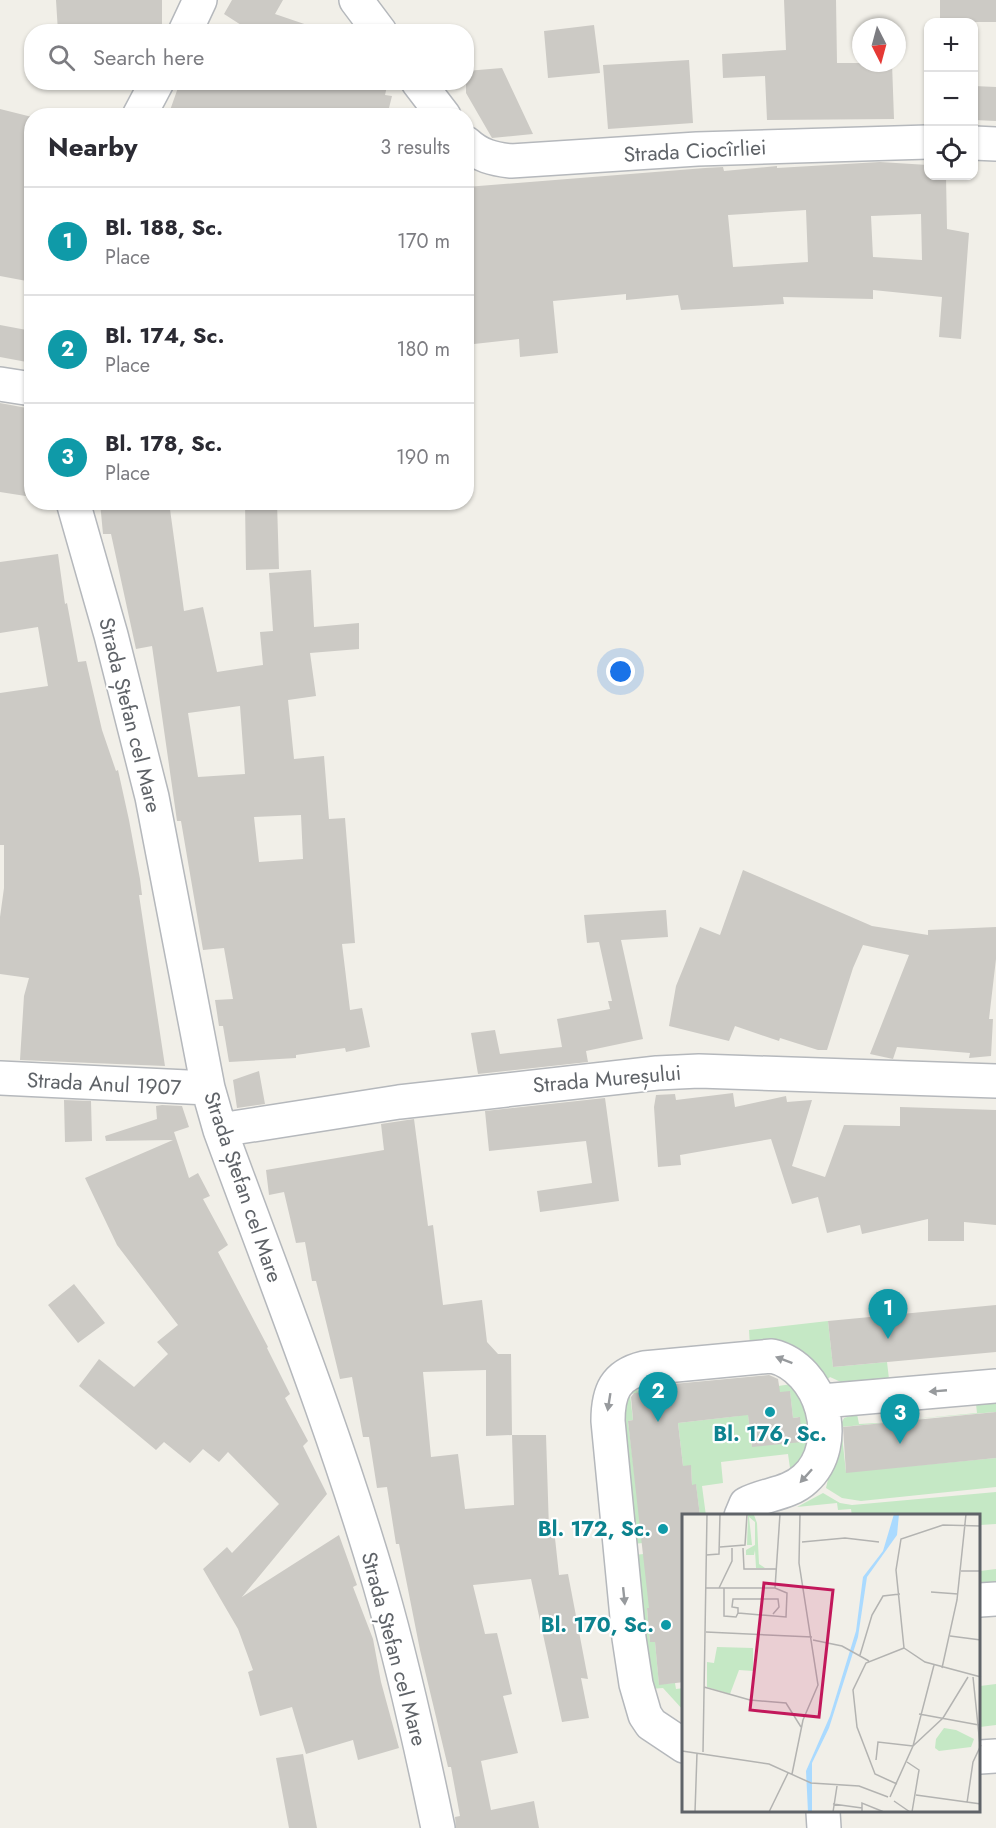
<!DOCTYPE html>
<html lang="en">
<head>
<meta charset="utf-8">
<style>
	body { margin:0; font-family:Jost,sans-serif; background:#f2f2f3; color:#2b2b33 }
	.controls { position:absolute; right:18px; top:18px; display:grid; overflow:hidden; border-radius:12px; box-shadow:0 2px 4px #0004 }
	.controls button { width:54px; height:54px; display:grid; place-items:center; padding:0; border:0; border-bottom:2px solid #e1e1e2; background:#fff; color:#2b2b33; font:30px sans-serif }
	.compass { position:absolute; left:852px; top:18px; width:54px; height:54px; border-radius:50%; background:#fff; box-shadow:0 2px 4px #0004; rotate:174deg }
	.you { position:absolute; left:621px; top:672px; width:21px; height:21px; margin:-15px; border:4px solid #fff; border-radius:50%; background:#1a73e8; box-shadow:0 0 0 9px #1a73e833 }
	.badge { display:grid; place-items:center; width:39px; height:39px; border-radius:50%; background:#ea4335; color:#fff; font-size:20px; font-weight:700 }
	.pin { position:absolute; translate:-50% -50px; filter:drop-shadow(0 2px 3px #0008) }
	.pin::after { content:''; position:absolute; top:32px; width:21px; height:18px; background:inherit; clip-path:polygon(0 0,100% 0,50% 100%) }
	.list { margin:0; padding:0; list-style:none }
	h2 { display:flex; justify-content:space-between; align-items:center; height:78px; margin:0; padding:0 24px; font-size:26px }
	h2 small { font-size:20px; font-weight:400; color:#7c7c81 }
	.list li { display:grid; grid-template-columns:39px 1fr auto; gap:18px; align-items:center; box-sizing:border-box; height:108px; padding:0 24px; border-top:2px solid #e1e1e2 }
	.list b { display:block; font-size:22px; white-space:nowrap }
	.list p { margin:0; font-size:20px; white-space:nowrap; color:#7c7c81 }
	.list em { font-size:20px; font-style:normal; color:#7c7c81 }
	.icon { flex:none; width:33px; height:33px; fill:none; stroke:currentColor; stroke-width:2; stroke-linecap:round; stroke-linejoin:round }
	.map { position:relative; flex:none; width:996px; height:1828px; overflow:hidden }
	.search { position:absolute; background:#fff; box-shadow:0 2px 4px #0004; left:24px; top:24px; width:450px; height:66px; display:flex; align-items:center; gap:15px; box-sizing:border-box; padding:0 21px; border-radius:24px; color:#7c7c81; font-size:22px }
	.panel { position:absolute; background:#fff; box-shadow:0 2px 4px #0004; left:24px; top:108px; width:450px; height:402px; border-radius:24px }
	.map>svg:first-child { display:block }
	.green { fill:#c5e8c5 }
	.building { fill:#cccac5; fill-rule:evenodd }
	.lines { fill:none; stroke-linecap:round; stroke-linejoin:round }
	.minor-casing { stroke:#b5b8bc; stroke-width:36 }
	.minor { stroke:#fff; stroke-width:33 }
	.oneway { fill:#979a9d }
	.culture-dot { fill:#0f9aa8; stroke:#fff; stroke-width:2 }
	.labels { text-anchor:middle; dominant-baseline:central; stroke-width:4.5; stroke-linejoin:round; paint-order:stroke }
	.street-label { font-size:21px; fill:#5f6368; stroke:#fff }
	.culture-label { font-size:21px; font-weight:bold; fill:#0d838f; stroke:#fff; text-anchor:end }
	.inset-road { fill:none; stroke:#b3b3b1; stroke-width:1.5 }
	.view { fill:#c2185b; fill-opacity:0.15; stroke:#c2185b; stroke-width:3 }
	.inset-edge { fill:none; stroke:#5f6368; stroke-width:3 }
</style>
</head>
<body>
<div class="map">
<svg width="996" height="1828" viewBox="0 0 996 1828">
	<rect width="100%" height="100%" fill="#f1efe8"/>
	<path class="green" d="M 828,1321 L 833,1367 L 887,1362 L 889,1379 L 843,1383 L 830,1377 L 826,1381 L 750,1347 L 749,1330 Z
		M 635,1380 L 638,1393 L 630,1394 L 633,1420 L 628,1421 L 643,1543 L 632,1544 L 620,1409 Z
		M 799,1383 C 809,1425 816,1438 791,1475 L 788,1454 L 721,1462 L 723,1483 L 702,1486 L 706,1516 L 700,1516 L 696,1485 L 692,1485 L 691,1466 L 683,1466 L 678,1423 L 738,1416 L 747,1406 L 752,1447 L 799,1417 L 793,1418 L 790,1392 L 779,1393 L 778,1386 Z
		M 996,1402 L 996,1412 L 902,1420 L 977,1413 L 976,1404 Z
		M 857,1414 L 859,1424 L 894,1422 L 841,1427 L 846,1472 L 996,1458 L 996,1487 L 861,1501 L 842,1498 L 826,1488 L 840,1426 L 844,1418 Z
		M 996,1492 L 996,1524 L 980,1525 L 980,1516 L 852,1516 L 851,1509 L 838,1510 L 837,1503 L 797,1507 L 823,1493 L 840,1503 L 852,1505 Z
		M 644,1554 L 651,1608 L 647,1608 L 650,1642 L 655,1642 L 659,1684 L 675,1683 L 676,1689 L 684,1688 L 684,1711 L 663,1688 L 650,1689 L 633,1555 Z
		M 996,1569 L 996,1582 L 980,1584 L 980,1571 Z
		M 996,1684 L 996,1725 L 980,1727 L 980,1686 Z"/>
	<path class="building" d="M 56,0 L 162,0 L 162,29 L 58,32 Z
		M 232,0 L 283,0 L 275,14 L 316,28 L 316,32 L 252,32 L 224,14 Z
		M 784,0 L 836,0 L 837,63 L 892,63 L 894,119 L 767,120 L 765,76 L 723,78 L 722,54 L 786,50 Z
		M 940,0 L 996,0 L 996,22 L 940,22 Z
		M 594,25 L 600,73 L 548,78 L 544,31 Z
		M 689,60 L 693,123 L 608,129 L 603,65 Z
		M 502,68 L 533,134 L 492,138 L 466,93 L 466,71 Z
		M 180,82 L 388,82 L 385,95 L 392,96 L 387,116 L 168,116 Z
		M 974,86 L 996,87 L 996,121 L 974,120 Z
		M 0,109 L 32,117 L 32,282 L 0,276 Z
		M 880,162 L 928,165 L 928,176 L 946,176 L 947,229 L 969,233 L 961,339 L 939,337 L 942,297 L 873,290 L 873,299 L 783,297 L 784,304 L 681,310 L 678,295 L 626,300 L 626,294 L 553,301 L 558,353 L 520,357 L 519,339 L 474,344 L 466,291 L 466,187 L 705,168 L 723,167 L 724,171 L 777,166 L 777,168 ZM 806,210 L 808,262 L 733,267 L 728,215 ZM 921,214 L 922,260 L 873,257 L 871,216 Z
		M 0,325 L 32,331 L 32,363 L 0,357 Z
		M 0,403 L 32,409 L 32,497 L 0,492 Z
		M 100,502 L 169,502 L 184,611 L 203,607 L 217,672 L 263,665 L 260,632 L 273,631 L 269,573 L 311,570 L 314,627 L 359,623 L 359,649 L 310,653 L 316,696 L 288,700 L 294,759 L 324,756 L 329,819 L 345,818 L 355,943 L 342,944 L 350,1010 L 362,1008 L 370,1047 L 346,1052 L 345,1048 L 296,1055 L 296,1058 L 229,1062 L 223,1026 L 219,1026 L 215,1000 L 233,999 L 224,948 L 203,950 L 181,821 L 177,821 L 152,646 L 136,649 L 111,534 L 103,534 ZM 240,706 L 245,774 L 198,777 L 188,713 ZM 301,815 L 303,859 L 259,862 L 254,817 Z
		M 245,502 L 277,502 L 279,569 L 246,570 Z
		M 58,554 L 65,604 L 67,603 L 78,662 L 86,661 L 102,730 L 116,771 L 118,770 L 129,820 L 140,879 L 142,895 L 139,895 L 165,1066 L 20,1060 L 24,996 L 29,978 L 0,974 L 0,917 L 4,888 L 4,845 L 0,845 L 0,693 L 48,686 L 38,627 L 0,633 L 0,562 Z
		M 743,870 L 872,926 L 928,935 L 928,930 L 996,927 L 996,959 L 989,1019 L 993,1019 L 991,1056 L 969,1058 L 970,1053 L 897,1047 L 893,1059 L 870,1054 L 909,955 L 863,945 L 853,968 L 827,1050 L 818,1050 L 780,1038 L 779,1041 L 735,1026 L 729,1041 L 669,1026 L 676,986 L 700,927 L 720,935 Z
		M 666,910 L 668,937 L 621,940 L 643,1039 L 586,1051 L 588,1062 L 478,1074 L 471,1033 L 495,1030 L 500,1054 L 562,1047 L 557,1019 L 610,1009 L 608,1001 L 612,1001 L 599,942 L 587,943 L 584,915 Z
		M 259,1071 L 265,1104 L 237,1108 L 233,1080 Z
		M 733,1093 L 735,1107 L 786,1096 L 787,1102 L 812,1100 L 792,1166 L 825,1177 L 844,1125 L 900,1126 L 900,1107 L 996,1110 L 996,1225 L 964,1222 L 964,1241 L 928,1241 L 928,1219 L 862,1234 L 860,1225 L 827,1233 L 818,1197 L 792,1204 L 771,1139 L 680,1155 L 681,1165 L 658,1167 L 654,1107 L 656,1095 L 675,1094 L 676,1100 Z
		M 605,1098 L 619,1201 L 540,1212 L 537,1191 L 592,1183 L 586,1141 L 489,1151 L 485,1111 Z
		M 64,1100 L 91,1101 L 92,1141 L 65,1142 Z
		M 162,1105 L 182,1106 L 189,1127 L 174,1132 L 189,1178 L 198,1173 L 210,1196 L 203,1199 L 228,1245 L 218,1252 L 268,1347 L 267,1348 L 290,1394 L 285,1398 L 308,1441 L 303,1446 L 327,1494 L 242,1597 L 339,1535 L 357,1585 L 353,1587 L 373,1639 L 381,1682 L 399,1748 L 358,1760 L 353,1740 L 306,1754 L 292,1707 L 260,1716 L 248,1672 L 253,1670 L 238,1629 L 203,1569 L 227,1547 L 232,1553 L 279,1504 L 228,1452 L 219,1462 L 203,1449 L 190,1463 L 164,1442 L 156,1450 L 79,1386 L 99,1359 L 134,1387 L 168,1354 L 157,1342 L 178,1325 L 117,1245 L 85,1178 L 173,1140 L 106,1141 L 105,1136 L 157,1119 L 156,1106 Z
		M 414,1119 L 428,1226 L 433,1225 L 443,1305 L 482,1300 L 487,1342 L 498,1354 L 511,1354 L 512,1435 L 546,1435 L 549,1529 L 554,1529 L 559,1575 L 568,1574 L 588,1679 L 581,1678 L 589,1718 L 562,1722 L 531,1579 L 473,1585 L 485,1634 L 497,1633 L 512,1694 L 503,1696 L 518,1753 L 481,1761 L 491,1810 L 534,1801 L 539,1828 L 456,1828 L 455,1817 L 460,1816 L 451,1767 L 448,1767 L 420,1650 L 399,1544 L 396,1544 L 387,1487 L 377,1488 L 369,1437 L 363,1437 L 352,1377 L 340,1379 L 316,1281 L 312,1281 L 305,1242 L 296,1243 L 284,1192 L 269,1195 L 266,1170 L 384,1150 L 381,1124 ZM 486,1370 L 486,1436 L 512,1435 L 514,1505 L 465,1509 L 458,1454 L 431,1457 L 423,1372 Z
		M 74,1284 L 105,1323 L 78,1343 L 48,1305 Z
		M 996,1305 L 996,1352 L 833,1367 L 828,1321 Z
		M 769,1375 L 778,1379 L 780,1392 L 790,1391 L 793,1418 L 800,1417 L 802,1442 L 752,1447 L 748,1415 L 678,1423 L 683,1466 L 691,1465 L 692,1485 L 696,1484 L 700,1516 L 684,1516 L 684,1682 L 659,1685 L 655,1642 L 650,1642 L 647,1608 L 649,1608 L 628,1421 L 633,1420 L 631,1397 L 634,1393 L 653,1391 L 652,1386 Z
		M 996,1412 L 996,1458 L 846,1473 L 843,1427 Z
		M 303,1754 L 317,1828 L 289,1828 L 276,1758 Z"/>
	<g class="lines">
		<defs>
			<path id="minor" d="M 356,0 L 380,32
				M 185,32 L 200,0
				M 418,82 L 444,116
				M 139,116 L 157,82
				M 466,143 C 480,156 493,159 511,161 L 697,149 L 928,142
				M 974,143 L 996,144
				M 0,384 L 32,389
				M 73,502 L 111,635 L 152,797 L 208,1088 L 220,1130 C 275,1280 335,1431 380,1585 C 403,1665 421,1746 438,1828
				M 0,1078 L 208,1088
				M 220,1130 L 399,1102 L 657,1073 L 699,1071 L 996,1081
				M 822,1401 L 996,1386
				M 980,1600 L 996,1599
				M 684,1746 L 651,1724 L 645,1715 L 636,1684 L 629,1638 L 608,1421 C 608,1392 615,1375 644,1368 L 772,1356 C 822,1368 844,1444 805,1479 C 789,1494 765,1494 746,1504 L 741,1516
				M 980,1757 L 996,1756
				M 823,1812 L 824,1828"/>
		</defs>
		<use href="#minor" class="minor-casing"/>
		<use href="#minor" class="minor"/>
	</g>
	<defs><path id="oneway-solid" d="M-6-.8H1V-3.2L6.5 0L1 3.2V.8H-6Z" transform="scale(1.5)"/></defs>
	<g class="oneway">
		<use href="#oneway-solid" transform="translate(784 1360) rotate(-159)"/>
		<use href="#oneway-solid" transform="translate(938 1391) rotate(175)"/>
		<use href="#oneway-solid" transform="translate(609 1402) rotate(99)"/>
		<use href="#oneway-solid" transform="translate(806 1476) rotate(132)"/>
		<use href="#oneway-solid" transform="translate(624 1596) rotate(84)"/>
	</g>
	<g class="culture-dot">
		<circle cx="770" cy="1412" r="6"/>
		<circle cx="663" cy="1529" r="6"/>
		<circle cx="666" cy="1625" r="6"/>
	</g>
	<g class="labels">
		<g class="street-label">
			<text transform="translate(695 151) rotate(-3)">Strada Ciocîrliei</text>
			<text transform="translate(130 715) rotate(76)">Strada Ștefan cel Mare</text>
			<text transform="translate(607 1079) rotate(-5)">Strada Mureșului</text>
			<text transform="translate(104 1084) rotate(3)">Strada Anul 1907</text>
			<text transform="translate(243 1187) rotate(71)">Strada Ștefan cel Mare</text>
			<text transform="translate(394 1649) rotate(75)">Strada Ștefan cel Mare</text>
		</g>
		<g class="culture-label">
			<text x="770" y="1434" text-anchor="middle">Bl. 176, Sc.</text>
			<text x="651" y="1529">Bl. 172, Sc.</text>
			<text x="654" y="1625">Bl. 170, Sc.</text>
		</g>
	</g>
	<g transform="translate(682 1514)">
		<rect width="298" height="298" fill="#f1efe8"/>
		<path d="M 66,1 L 72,1 L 75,9 L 77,50 L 83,54 L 74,54 L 73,36 L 72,41 L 64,41 L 64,36 L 73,31 L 73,8 L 67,3 L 70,31 L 65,31 ZM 35,133 L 71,134 L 71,157 L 57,156 L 48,180 L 25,173 L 25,148 L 32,149 ZM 262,214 L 274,216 L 292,225 L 289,233 L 257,237 L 253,234 L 254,225 Z" fill="#c5e8c5"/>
		<path d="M 212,0 L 217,0 L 215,21 L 185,63 L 176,123 L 147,214 L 130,249 L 130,298 L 126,298 L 124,257 L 148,202 L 174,117 L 181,63 L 201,37 Z" fill="#aadaff"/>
		<path class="inset-road" d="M 120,28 L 163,24 L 197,28M 38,33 L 63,31 L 65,0M 61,34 L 62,55 L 94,55M 24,41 L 37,40 L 38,0M 279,57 L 299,57M 24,74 L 93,74 L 105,79 L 104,103 L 56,99M 37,74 L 50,47 L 50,34M 42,74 L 42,102 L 54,103 L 56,99M 93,74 L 98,0M 249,78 L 276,80M 56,99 L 56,94 L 50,93 L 51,85 L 96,85 L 97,93 L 91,100M 24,118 L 130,123M 268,122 L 299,126M 131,126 L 160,132 L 187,147M 222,134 L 214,56 L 219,25 L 261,11 L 299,12M 222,134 L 243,148 L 299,163M 178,141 L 190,101 L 201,82 L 218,80M 260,154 L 275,86 L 284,0M 291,163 L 298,231M 22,173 L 68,186 L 104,189 L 119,213M 237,200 L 297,211M 231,232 L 261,204 L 286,163M 0,237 L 87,250 L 129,269 L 177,272 L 206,283M 21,238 L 25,0M 194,246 L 196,228 L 231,232M 225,248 L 237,256 L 230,298M 110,260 L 121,206 L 136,171 L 117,49 L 118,0M 215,270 L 193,260 L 175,213 L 171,176 L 184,149 L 222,134M 234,281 L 299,290M 208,283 L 231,232 L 252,151M 212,287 L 228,298M 285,289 L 291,248 L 299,231M 151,290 L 180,294M 13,298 L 15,239M 87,298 L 106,259M 151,298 L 155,272M 180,298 L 180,289 L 202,298"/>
		<path class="view" d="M 82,69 L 151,76 L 137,203 L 68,196 Z"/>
		<rect width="298" height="298" class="inset-edge"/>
	</g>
</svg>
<div class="controls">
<button>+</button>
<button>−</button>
<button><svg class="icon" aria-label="locate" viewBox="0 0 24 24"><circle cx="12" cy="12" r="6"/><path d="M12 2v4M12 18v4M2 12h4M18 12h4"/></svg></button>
</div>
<svg class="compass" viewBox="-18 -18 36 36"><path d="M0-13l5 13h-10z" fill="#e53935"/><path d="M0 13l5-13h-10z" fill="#7c7c81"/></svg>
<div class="you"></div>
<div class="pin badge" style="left:888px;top:1339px;background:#0f9aa8">1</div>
<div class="pin badge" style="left:658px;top:1422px;background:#0f9aa8">2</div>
<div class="pin badge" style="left:900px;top:1444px;background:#0f9aa8">3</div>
<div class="search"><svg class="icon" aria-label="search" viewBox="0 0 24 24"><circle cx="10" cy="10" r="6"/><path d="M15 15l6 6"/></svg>Search here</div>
<section class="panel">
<h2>Nearby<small>3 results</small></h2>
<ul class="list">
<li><span class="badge" style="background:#0f9aa8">1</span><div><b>Bl. 188, Sc.</b><p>Place</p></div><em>170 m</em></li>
<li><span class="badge" style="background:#0f9aa8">2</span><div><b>Bl. 174, Sc.</b><p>Place</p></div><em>180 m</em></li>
<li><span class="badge" style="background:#0f9aa8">3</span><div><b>Bl. 178, Sc.</b><p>Place</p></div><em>190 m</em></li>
</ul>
</section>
</div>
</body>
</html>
